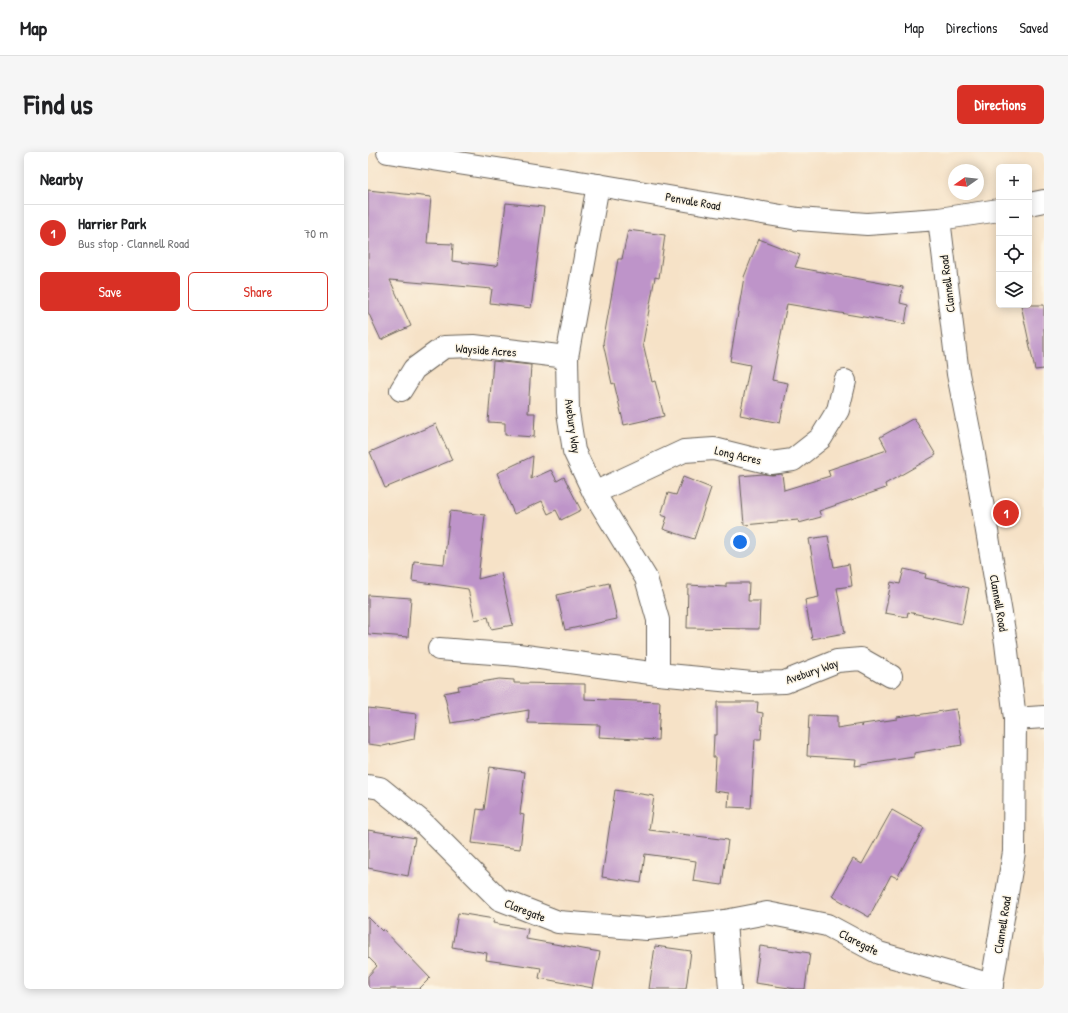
<!DOCTYPE html>
<html lang="en">
<head>
<meta charset="utf-8">
<style>
	body { margin:0; font-family:"Patrick Hand",sans-serif; background:#f6f6f6; color:#202124 }
	.controls { position:absolute; right:12px; top:12px; display:grid; overflow:hidden; border-radius:6px; box-shadow:0 2px 10px #0003 }
	.controls button { width:36px; height:36px; display:grid; place-items:center; padding:0; border:0; border-bottom:1px solid #e0e0e0; background:#fff; color:#202124; font:20px sans-serif }
	.compass { position:absolute; left:580px; top:12px; width:36px; height:36px; border-radius:50%; background:#fff; box-shadow:0 2px 10px #0003; rotate:256deg }
	.you { position:absolute; left:372px; top:390px; width:14px; height:14px; margin:-10px; border:3px solid #fff; border-radius:50%; background:#1a73e8; box-shadow:0 0 0 6px #1a73e833 }
	.badge { display:grid; place-items:center; width:26px; height:26px; border-radius:50%; background:#d93025; color:#fff; font-size:13px; font-weight:700 }
	.pin { position:absolute; translate:-50% -50%; border:2px solid #fff; box-shadow:0 1px 4px #0006 }
	.list { margin:0; padding:0; list-style:none }
	h2 { display:flex; justify-content:space-between; align-items:center; height:52px; margin:0; padding:0 16px; font-size:17px }
	h2 small { font-size:13px; font-weight:400; color:#757577 }
	.list li { display:grid; grid-template-columns:26px 1fr auto; gap:12px; align-items:center; box-sizing:border-box; height:56px; padding:0 16px; border-top:1px solid #e0e0e0 }
	.list b { display:block; font-size:15px; white-space:nowrap }
	.list p { margin:0; font-size:13px; white-space:nowrap; color:#757577 }
	.list em { font-size:13px; font-style:normal; color:#757577 }
	.actions { display:flex; gap:8px; padding:12px 16px }
	.actions a { flex:1; padding:9px 0; border:1px solid #d93025; border-radius:6px; text-align:center; font-size:14px; color:#d93025 }
	.actions .main { background:#d93025; color:#fff }
	.icon { flex:none; width:22px; height:22px; fill:none; stroke:currentColor; stroke-width:2; stroke-linecap:round; stroke-linejoin:round }
	.map { position:relative; flex:none; width:676px; height:837px; overflow:hidden; border-radius:6px }
	header { display:flex; align-items:center; gap:24px; box-sizing:border-box; height:56px; padding:0 20px; background:#fff; border-bottom:1px solid #e0e0e0 }
	header strong { font-size:19px }
	nav { display:flex; gap:22px; margin-inline-start:auto; font-size:14px }
	.intro { display:flex; align-items:center; justify-content:space-between; box-sizing:border-box; height:96px; padding:0 24px }
	h1 { margin:0; font-size:28px }
	.button { padding:10px 18px; border-radius:6px; background:#d93025; color:#fff; font-size:14px; font-weight:700 }
	main { display:flex; gap:24px; padding:0 24px }
	aside { flex:1; background:#fff; border-radius:6px; box-shadow:0 2px 10px #0003 }
	.map>svg:first-child { display:block }
	.building { fill:#be94c9 }
	.lines { fill:none; stroke-linecap:round; stroke-linejoin:round }
	.minor-casing { stroke:#686158; stroke-width:24 }
	.tertiary-casing { stroke:#686158; stroke-width:24 }
	.minor { stroke:#fff; stroke-width:22 }
	.tertiary { stroke:#fff; stroke-width:22 }
	.labels { text-anchor:middle; dominant-baseline:central; stroke-width:3; stroke-linejoin:round; paint-order:stroke }
	.street-label { font-size:12px; fill:#1c1c1c; stroke:#fcf5e5 }
</style>
</head>
<body>
<header>
<strong>Map</strong>
<nav><a>Map</a><a>Directions</a><a>Saved</a></nav>
</header>
<div class="intro"><h1>Find us</h1><a class="button">Directions</a></div>
<main>
<aside>
<h2>Nearby<small></small></h2>
<ul class="list">
<li><span class="badge">1</span><div><b>Harrier Park</b><p>Bus stop · Clannell Road</p></div><em>70 m</em></li>
</ul>
<div class="actions"><a class="main">Save</a><a>Share</a></div>
</aside>
<div class="map">
<svg width="676" height="837" viewBox="0 0 676 837">
	<rect width="100%" height="100%" fill="#fcf5e5"/>
	<filter id="ink" filterUnits="userSpaceOnUse"><feTurbulence type="fractalNoise" baseFrequency=".025" numOctaves="2"/><feDisplacementMap in="SourceGraphic" scale="8" xChannelSelector="R" yChannelSelector="G"/><feConvolveMatrix kernelMatrix="1 2 1 2 8 2 1 2 1" color-interpolation-filters="sRGB"/></filter>
	<filter id="wash" filterUnits="userSpaceOnUse"><feTurbulence type="fractalNoise" baseFrequency=".012" numOctaves="4" result="noise"/><feDisplacementMap in="SourceGraphic" scale="16" xChannelSelector="R" yChannelSelector="G"/><feGaussianBlur stdDeviation="0.9" result="paint"/><feColorMatrix in="noise" values="0 0 0 0 0 0 0 0 0 0 0 0 0 0 0 0 0 1.4 0 .05"/><feComposite in="paint" operator="in"/></filter>
	<g filter="url(#wash)">
		<rect width="100%" height="100%" fill="#f6e2c7"/>
		<g id="blocks">
			<path class="building" d="M 0,38 L 63,45 L 59,91 L 85,92 L 84,109 L 127,114 L 128,113 L 130,113 L 138,51 L 176,55 L 163,156 L 122,151 L 124,137 L 22,128 L 43,174 L 13,188 L 0,160 Z
				M 260,78 L 297,83 L 291,126 L 287,125 L 275,191 L 284,230 L 287,229 L 296,264 L 256,273 L 246,231 L 244,232 L 235,191 L 250,107 L 254,107 Z
				M 391,87 L 432,103 L 427,115 L 535,135 L 532,151 L 540,153 L 537,172 L 419,152 L 404,228 L 420,231 L 412,271 L 372,263 L 382,213 L 362,209 L 376,125 Z
				M 653,153 L 676,153 L 676,217 L 667,218 Z
				M 125,209 L 163,213 L 160,261 L 167,261 L 166,285 L 137,283 L 137,271 L 120,270 Z
				M 546,266 L 568,303 L 517,332 L 518,336 L 451,359 L 453,365 L 431,371 L 430,368 L 376,373 L 372,324 L 395,322 L 404,323 L 414,322 L 416,338 L 462,324 L 460,318 L 519,298 L 512,285 Z
				M 68,272 L 84,308 L 17,336 L 2,300 Z
				M 165,304 L 163,327 L 183,318 L 189,329 L 196,325 L 213,358 L 193,368 L 188,358 L 180,362 L 174,349 L 146,362 L 129,321 Z
				M 315,325 L 343,336 L 326,387 L 295,377 L 299,365 L 293,363 L 300,341 L 308,343 Z
				M 82,359 L 117,363 L 110,427 L 133,421 L 145,473 L 123,477 L 120,465 L 107,468 L 100,437 L 44,429 L 46,409 L 76,412 Z
				M 460,384 L 466,415 L 481,412 L 484,434 L 469,436 L 477,481 L 444,487 L 437,448 L 451,445 L 441,387 Z
				M 536,417 L 558,422 L 557,426 L 601,436 L 594,472 L 540,460 L 539,465 L 517,461 L 523,430 L 532,432 Z
				M 241,431 L 249,467 L 197,478 L 189,443 Z
				M 358,431 L 381,431 L 380,449 L 392,449 L 391,477 L 319,476 L 320,433 L 358,435 Z
				M 0,443 L 43,446 L 40,485 L 0,482 Z
				M 131,527 L 146,528 L 146,531 L 217,532 L 217,547 L 292,550 L 290,588 L 231,585 L 232,573 L 160,571 L 161,558 L 83,571 L 76,541 L 91,538 L 90,534 Z
				M 349,550 L 390,550 L 389,560 L 395,561 L 393,587 L 387,587 L 383,656 L 360,655 L 361,641 L 346,639 L 348,605 L 345,605 L 346,583 L 349,583 Z
				M 0,556 L 49,562 L 46,587 L 15,594 L 0,592 Z
				M 588,557 L 594,593 L 546,601 L 546,605 L 487,614 L 488,607 L 439,604 L 441,563 L 469,564 L 469,576 L 494,572 L 494,575 L 495,572 L 529,567 L 529,565 L 549,562 L 549,563 Z
				M 122,615 L 157,620 L 152,662 L 156,663 L 152,697 L 104,691 L 109,657 L 116,658 Z
				M 247,638 L 286,644 L 281,678 L 360,688 L 354,733 L 325,729 L 328,709 L 277,702 L 273,731 L 234,725 Z
				M 524,658 L 556,676 L 529,726 L 523,723 L 501,765 L 464,744 L 485,707 L 494,712 Z
				M 0,678 L 47,686 L 40,724 L 0,716 Z
				M 90,761 L 126,767 L 125,771 L 160,777 L 158,787 L 232,800 L 225,836 L 171,826 L 173,816 L 118,808 L 119,801 L 84,795 Z
				M 0,765 L 14,779 L 15,777 L 62,826 L 51,837 L 0,837 L 0,824 L 9,814 L 0,805 Z
				M 287,794 L 323,799 L 318,837 L 281,837 Z
				M 392,794 L 442,801 L 437,837 L 428,837 L 387,831 Z"/>
		</g>
	</g>
	<g filter="url(#ink)">
		<use href="#blocks" fill-opacity="0" stroke="#686158" stroke-width="1"/>
		<g class="lines">
			<defs>
				<path id="minor" d="M 230,33 L 199,205 L 200,260 L 206,299 L 226,341 L 278,426 L 290,468 L 290,522
					M 33,238 L 46,217 L 76,195 L 106,194 L 199,205
					M 226,341 L 316,299 L 346,297 L 403,311 L 425,308 L 453,286 L 470,258 L 477,229
					M 71,497 L 150,503 L 290,522 L 384,531 L 417,530 L 469,509 L 493,507 L 523,524
					M 647,567 L 676,565
					M 0,634 L 12,636 L 53,669 L 131,747 L 190,770 L 279,777 L 357,769 L 399,761 L 459,773 L 511,801 L 624,833
					M 357,769 L 362,837"/>
				<path id="tertiary" d="M 20,0 L 230,33 L 430,67 L 499,72 L 571,67 L 631,58
					M 661,52 L 676,49
					M 571,67 L 590,222 L 606,303 L 638,491 L 647,567 L 646,700 L 623,837"/>
			</defs>
			<use href="#minor" class="minor-casing"/>
			<use href="#tertiary" class="tertiary-casing"/>
			<use href="#minor" class="minor"/>
			<use href="#tertiary" class="tertiary"/>
		</g>
	</g>
	<g class="labels">
		<g class="street-label">
			<text transform="translate(325 49) rotate(10)">Penvale Road</text>
			<text transform="translate(579 132) rotate(-97)">Clannell Road</text>
			<text transform="translate(118 198) rotate(4)">Wayside Acres</text>
			<text transform="translate(205 274) rotate(82)">Avebury Way</text>
			<text transform="translate(370 303) rotate(13)">Long Acres</text>
			<text transform="translate(631 451) rotate(80)">Clannell Road</text>
			<text transform="translate(444 519) rotate(-19)">Avebury Way</text>
			<text transform="translate(157 758) rotate(21)">Claregate</text>
			<text transform="translate(634 773) rotate(-81)">Clannell Road</text>
			<text transform="translate(491 790) rotate(27)">Claregate</text>
		</g>
	</g>
</svg>
<div class="controls">
<button>+</button>
<button>−</button>
<button><svg class="icon" aria-label="locate" viewBox="0 0 24 24"><circle cx="12" cy="12" r="6"/><path d="M12 2v4M12 18v4M2 12h4M18 12h4"/></svg></button>
<button><svg class="icon" aria-label="layers" viewBox="0 0 24 24"><path d="M12 4l9 5-9 5-9-5zM3 14l9 5 9-5"/></svg></button>
</div>
<svg class="compass" viewBox="-18 -18 36 36"><path d="M0-13l5 13h-10z" fill="#e53935"/><path d="M0 13l5-13h-10z" fill="#757577"/></svg>
<div class="you"></div>
<div class="pin badge" style="left:638px;top:361px">1</div>
</div>
</main>
</body>
</html>
